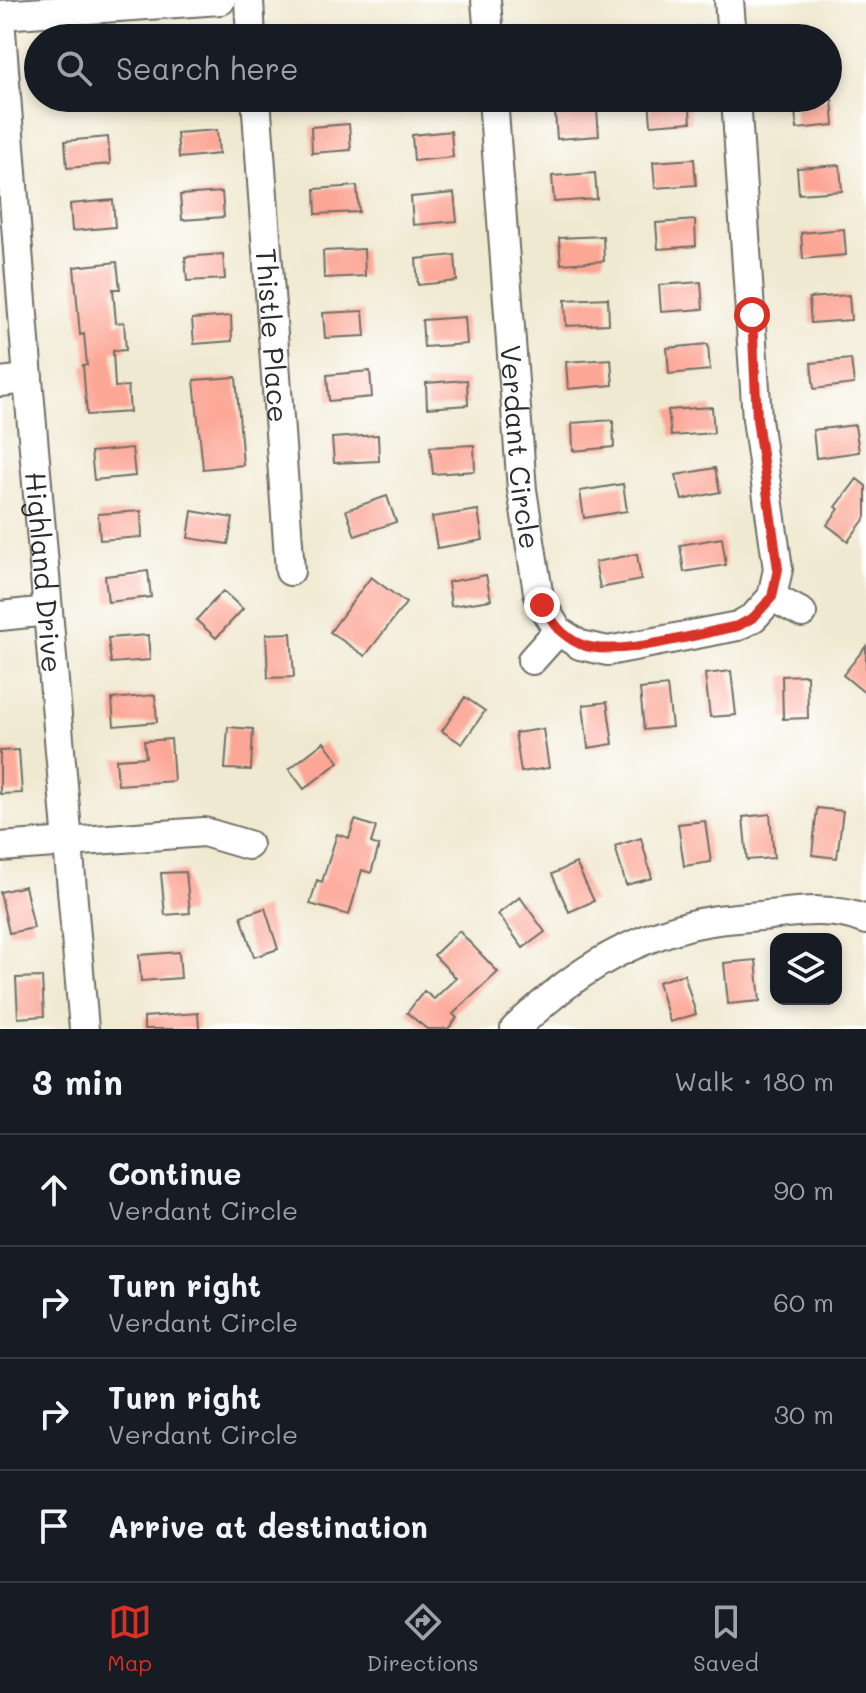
<!DOCTYPE html>
<html lang="en">
<head>
<meta charset="utf-8">
<style>
	body { margin:0; font-family:Mali,sans-serif; background:#20242c; color:#f1f3f6 }
	.controls { position:absolute; right:24px; bottom:24px; display:grid; overflow:hidden; border-radius:16px; box-shadow:0 4px 12px #0003 }
	.controls button { width:72px; height:72px; display:grid; place-items:center; padding:0; border:0; border-bottom:2px solid #363941; background:#171b24; color:#f1f3f6; font:40px sans-serif }
	.stop { position:absolute; width:24px; height:24px; margin:-18px; border:6px solid #d93025; border-radius:50%; background:#fff }
	.stop.end { background:#d93025; border-color:#fff; box-shadow:0 2px 8px #0008 }
	.list { margin:0; padding:0; list-style:none }
	h2 { display:flex; justify-content:space-between; align-items:center; height:104px; margin:0; padding:0 32px; font-size:34px }
	h2 small { font-size:26px; font-weight:400; color:#9ea1a6 }
	.list li { display:grid; grid-template-columns:52px 1fr auto; gap:24px; align-items:center; box-sizing:border-box; height:112px; padding:0 32px; border-top:2px solid #363941 }
	.list b { display:block; font-size:30px; white-space:nowrap }
	.list p { margin:0; font-size:26px; white-space:nowrap; color:#9ea1a6 }
	.list em { font-size:26px; font-style:normal; color:#9ea1a6 }
	.icon { flex:none; width:44px; height:44px; fill:none; stroke:currentColor; stroke-width:2; stroke-linecap:round; stroke-linejoin:round }
	.map { position:relative; flex:none; width:866px; height:1029px; overflow:hidden }
	.search { position:absolute; background:#171b24; box-shadow:0 4px 12px #0003; left:24px; right:24px; top:24px; height:88px; display:flex; align-items:center; gap:20px; box-sizing:border-box; padding:0 28px; border-radius:44px; color:#9ea1a6; font-size:30px }
	.sheet { height:552px; background:#171b24 }
	nav { display:flex; justify-content:space-around; align-items:center; box-sizing:border-box; height:112px; border-top:2px solid #363941; background:#171b24; font-size:22px; color:#9ea1a6 }
	nav a { display:grid; justify-items:center; gap:4px }
	nav .on { color:#d93025 }
	.map>svg:first-child { display:block }
	.building { fill:#fca695 }
	.lines { fill:none; stroke-linecap:round; stroke-linejoin:round }
	.minor-casing { stroke:#706e65; stroke-width:32 }
	.minor { stroke:#fff; stroke-width:28 }
	.route { stroke:#d93025; stroke-width:10 }
	.labels { text-anchor:middle; dominant-baseline:central; stroke-width:7; stroke-linejoin:round; paint-order:stroke }
	.street-label { font-size:28px; fill:#2b2b2b; stroke:#fff }
</style>
</head>
<body>
<div class="map">
<svg width="866" height="1029" viewBox="0 0 866 1029">
	<rect width="100%" height="100%" fill="#fff"/>
	<filter id="ink" filterUnits="userSpaceOnUse"><feTurbulence type="fractalNoise" baseFrequency=".0125" numOctaves="2"/><feDisplacementMap in="SourceGraphic" scale="16" xChannelSelector="R" yChannelSelector="G"/><feConvolveMatrix kernelMatrix="1 2 1 2 8 2 1 2 1" color-interpolation-filters="sRGB"/></filter>
	<filter id="wash" filterUnits="userSpaceOnUse"><feTurbulence type="fractalNoise" baseFrequency=".006" numOctaves="4" result="noise"/><feDisplacementMap in="SourceGraphic" scale="32" xChannelSelector="R" yChannelSelector="G"/><feGaussianBlur stdDeviation="1.8" result="paint"/><feColorMatrix in="noise" values="0 0 0 0 0 0 0 0 0 0 0 0 0 0 0 0 0 1.4 0 .05"/><feComposite in="paint" operator="in"/></filter>
	<g filter="url(#wash)">
		<rect width="100%" height="100%" fill="#f0e9d1"/>
		<g id="blocks">
			<path class="building" d="M 649,98 L 689,98 L 691,122 L 651,125 Z
				M 832,99 L 834,125 L 797,129 L 794,103 Z
				M 597,110 L 599,136 L 557,139 L 555,113 Z
				M 349,124 L 351,150 L 312,153 L 311,127 Z
				M 217,130 L 219,154 L 179,158 L 177,133 Z
				M 451,131 L 453,157 L 414,161 L 412,135 Z
				M 108,137 L 110,164 L 67,168 L 65,141 Z
				M 694,159 L 696,185 L 655,188 L 653,162 Z
				M 840,165 L 842,191 L 799,194 L 797,168 Z
				M 595,173 L 597,199 L 554,202 L 552,176 Z
				M 357,186 L 359,212 L 316,214 L 315,189 Z
				M 222,192 L 224,217 L 182,220 L 180,195 Z
				M 454,193 L 457,221 L 413,225 L 411,197 Z
				M 113,200 L 115,227 L 72,231 L 70,204 Z
				M 695,220 L 696,246 L 658,249 L 656,223 Z
				M 844,229 L 846,255 L 803,259 L 801,233 Z
				M 603,236 L 604,261 L 561,264 L 559,238 Z
				M 364,249 L 365,276 L 324,278 L 323,251 Z
				M 223,254 L 225,279 L 187,281 L 185,257 Z
				M 455,255 L 457,281 L 418,285 L 416,259 Z
				M 117,262 L 120,289 L 113,289 L 116,323 L 124,322 L 126,350 L 113,351 L 115,387 L 128,386 L 130,412 L 87,415 L 83,365 L 87,365 L 84,334 L 80,335 L 74,267 Z
				M 701,282 L 703,309 L 661,312 L 659,285 Z
				M 849,295 L 851,320 L 811,323 L 809,298 Z
				M 608,298 L 609,324 L 566,326 L 565,300 Z
				M 363,311 L 365,336 L 325,338 L 323,313 Z
				M 231,316 L 232,341 L 194,344 L 192,319 Z
				M 465,317 L 467,344 L 424,347 L 422,320 Z
				M 708,344 L 710,370 L 669,374 L 667,348 Z
				M 611,359 L 613,385 L 568,389 L 566,362 Z
				M 851,359 L 854,384 L 814,389 L 811,363 Z
				M 370,371 L 372,397 L 329,401 L 327,375 Z
				M 236,377 L 243,465 L 203,469 L 194,380 Z
				M 467,380 L 468,405 L 427,408 L 426,383 Z
				M 712,407 L 714,433 L 671,436 L 668,410 Z
				M 613,420 L 614,447 L 573,451 L 572,423 Z
				M 855,425 L 859,452 L 816,458 L 813,430 Z
				M 378,435 L 379,461 L 334,463 L 332,438 Z
				M 474,445 L 475,471 L 433,474 L 430,447 Z
				M 132,448 L 135,476 L 94,480 L 91,452 Z
				M 715,468 L 720,492 L 682,500 L 676,475 Z
				M 857,479 L 866,486 L 866,517 L 848,541 L 827,525 L 839,509 L 836,507 Z
				M 623,484 L 627,511 L 584,518 L 580,491 Z
				M 387,496 L 396,522 L 355,536 L 346,510 Z
				M 478,510 L 483,540 L 437,548 L 432,517 Z
				M 141,511 L 142,537 L 100,540 L 98,514 Z
				M 192,511 L 233,518 L 228,544 L 188,538 Z
				M 722,538 L 726,565 L 684,572 L 680,545 Z
				M 637,554 L 641,580 L 600,588 L 595,562 Z
				M 148,571 L 151,597 L 108,602 L 105,576 Z
				M 486,575 L 491,600 L 451,606 L 448,582 Z
				M 371,577 L 406,603 L 365,656 L 330,632 Z
				M 223,591 L 243,609 L 216,638 L 196,620 Z
				M 291,633 L 294,677 L 268,678 L 266,634 Z
				M 148,635 L 150,660 L 111,663 L 108,638 Z
				M 866,646 L 866,694 L 843,675 Z
				M 731,671 L 736,715 L 710,717 L 705,674 Z
				M 807,675 L 808,718 L 783,719 L 782,676 Z
				M 667,686 L 672,727 L 644,730 L 640,689 Z
				M 155,695 L 157,722 L 114,726 L 112,699 Z
				M 465,697 L 485,711 L 462,744 L 442,731 Z
				M 607,702 L 613,744 L 588,748 L 583,705 Z
				M 228,727 L 253,729 L 251,770 L 225,769 Z
				M 543,729 L 549,768 L 521,772 L 515,733 Z
				M 171,739 L 174,781 L 118,785 L 116,759 L 146,757 L 144,741 Z
				M 324,742 L 339,762 L 304,789 L 289,769 Z
				M 19,750 L 22,793 L 0,794 L 0,751 Z
				M 817,808 L 843,811 L 837,858 L 812,855 Z
				M 770,814 L 774,858 L 747,860 L 743,817 Z
				M 355,820 L 376,827 L 371,843 L 379,846 L 371,873 L 362,870 L 349,915 L 310,904 L 317,880 L 322,882 L 337,834 L 349,838 Z
				M 705,821 L 711,862 L 684,866 L 678,824 Z
				M 641,838 L 652,878 L 626,885 L 615,846 Z
				M 576,863 L 594,901 L 569,912 L 552,874 Z
				M 186,872 L 190,913 L 165,915 L 161,873 Z
				M 25,886 L 34,928 L 9,933 L 0,892 Z
				M 520,897 L 545,932 L 523,948 L 498,914 Z
				M 265,908 L 278,949 L 254,957 L 241,916 Z
				M 459,931 L 498,972 L 453,1014 L 457,1018 L 448,1029 L 427,1029 L 407,1013 L 424,991 L 434,999 L 456,978 L 434,955 Z
				M 179,952 L 181,978 L 141,981 L 139,955 Z
				M 756,960 L 760,1001 L 728,1004 L 724,963 Z
				M 684,974 L 696,1014 L 670,1022 L 658,982 Z
				M 42,977 L 44,1016 L 18,1018 L 16,978 Z
				M 198,1013 L 199,1029 L 144,1029 L 144,1017 Z"/>
		</g>
	</g>
	<g filter="url(#ink)">
		<use href="#blocks" fill-opacity="0" stroke="#706e65" stroke-width="2"/>
		<g class="lines">
			<defs>
				<g id="minor">
					<path d="M 249,0 L 251,38"/>
					<path d="M 486,0 L 489,38"/>
					<path d="M 729,0 L 732,38"/>
					<path d="M 0,15 L 221,0"/>
					<path id="s1" d="M 0,18 L 28,379 L 84,1029"/>
					<path id="s2" d="M 256,98 L 290,571"/>
					<path id="s3" d="M 493,98 L 522,490 L 538,592 L 542,605 L 558,631 L 580,645 L 608,651 L 738,626 L 754,617 L 772,597 L 778,569 L 757,419 L 736,98"/>
					<path d="M 0,382 L 28,379"/>
					<path d="M 772,597 L 802,613"/>
					<path d="M 0,616 L 48,611"/>
					<path d="M 532,660 L 558,631"/>
					<path d="M 0,847 L 204,832 L 248,845"/>
					<path d="M 515,1029 C 569,977 618,944 691,925 C 716,918 744,918 770,915 C 802,911 835,907 866,920"/>
				</g>
			</defs>
			<use href="#minor" class="minor-casing"/>
			<use href="#minor" class="minor"/>
		</g>
	</g>
	<g class="lines" filter="url(#ink)">
		<path class="route" d="M 542,605 C 552,621 561,636 580,644 C 613,659 700,633 738,626 L 754,617 L 772,597 L 778,569 L 757,419 L 752,315"/>
	</g>
	<g class="labels">
		<g class="street-label">
			<text stroke="none"><textPath href="#s2" startOffset="238">Thistle Place</textPath></text>
			<text stroke="none"><textPath href="#s3" startOffset="350">Verdant Circle</textPath></text>
			<text stroke="none"><textPath href="#s1" startOffset="556">Highland Drive</textPath></text>
		</g>
	</g>
</svg>
<div class="controls">
<button><svg class="icon" aria-label="layers" viewBox="0 0 24 24"><path d="M12 4l9 5-9 5-9-5zM3 14l9 5 9-5"/></svg></button>
</div>
<div class="stop" style="left:752px;top:315px"></div>
<div class="stop end" style="left:542px;top:605px"></div>
<div class="search"><svg class="icon" aria-label="search" viewBox="0 0 24 24"><circle cx="10" cy="10" r="6"/><path d="M15 15l6 6"/></svg>Search here</div>
</div>
<section class="sheet">
<h2>3 min<small>Walk · 180 m</small></h2>
<ul class="list">
<li><svg class="icon" aria-label="ahead" viewBox="0 0 24 24"><path d="M12 20V5M6 11l6-6 6 6"/></svg><div><b>Continue</b><p>Verdant Circle</p></div><em>90 m</em></li>
<li><svg class="icon" aria-label="right" viewBox="0 0 24 24"><path d="M7 20v-9h11M14 6l5 5-5 5"/></svg><div><b>Turn right</b><p>Verdant Circle</p></div><em>60 m</em></li>
<li><svg class="icon" aria-label="right" viewBox="0 0 24 24"><path d="M7 20v-9h11M14 6l5 5-5 5"/></svg><div><b>Turn right</b><p>Verdant Circle</p></div><em>30 m</em></li>
<li><svg class="icon" aria-label="arrive" viewBox="0 0 24 24"><path d="M6 21V4h12l-3 4 3 4H6"/></svg><div><b>Arrive at destination</b></div></li>
</ul>
</section>
<nav>
<a class="on"><svg class="icon" aria-label="map" viewBox="0 0 24 24"><path d="M3 6l6-2 6 2 6-2v14l-6 2-6-2-6 2zM9 4v14M15 6v14"/></svg>Map</a>
<a><svg class="icon" aria-label="directions" viewBox="0 0 24 24"><path d="M12 3l9 9-9 9-9-9zM9 14v-3h6M13 9l2 2-2 2"/></svg>Directions</a>
<a><svg class="icon" aria-label="saved" viewBox="0 0 24 24"><path d="M7 4h10v16l-5-4-5 4z"/></svg>Saved</a>
</nav>
</body>
</html>
